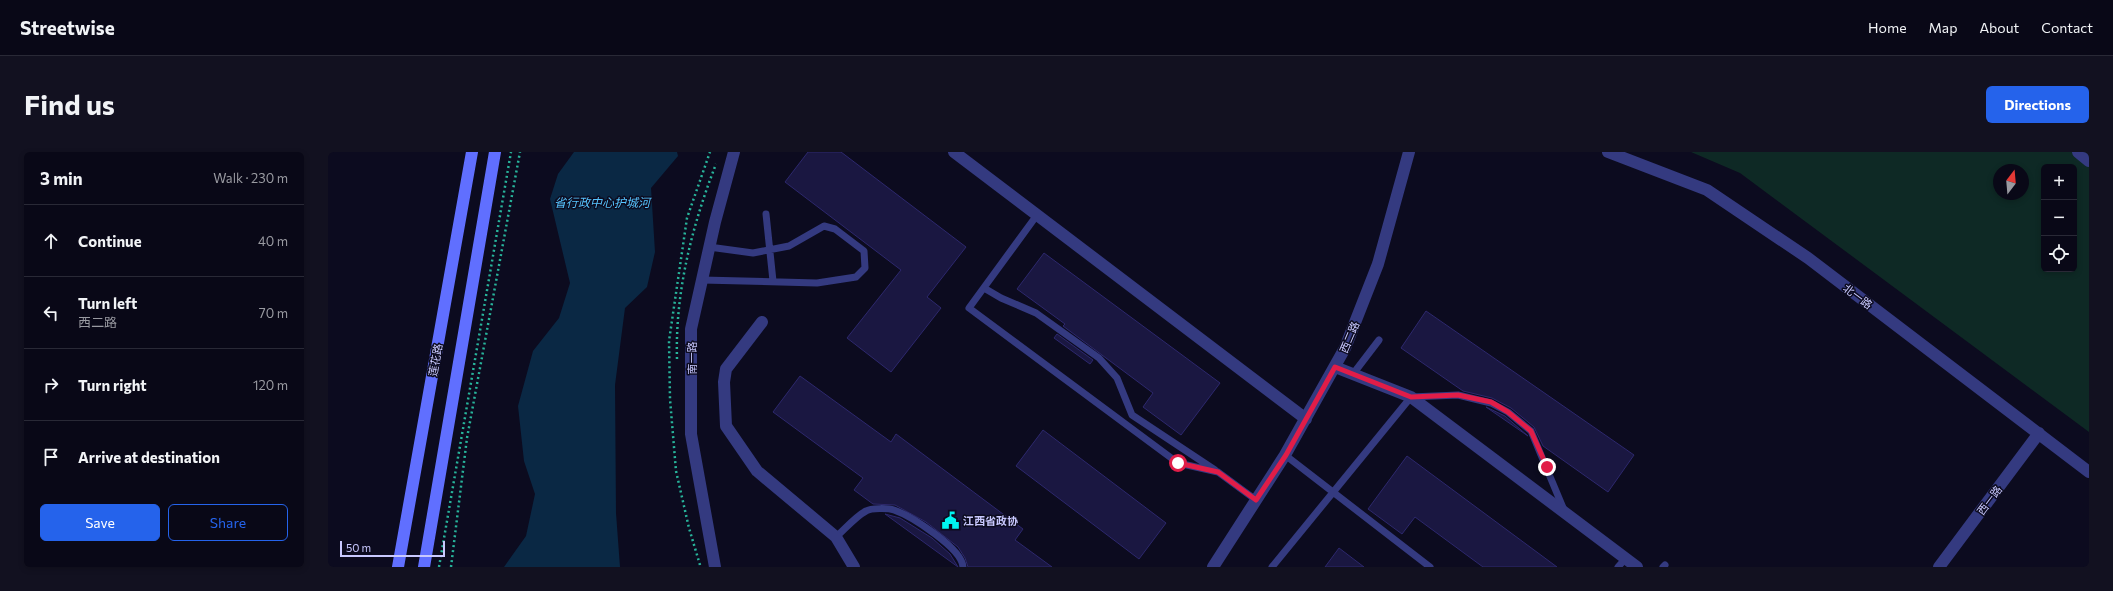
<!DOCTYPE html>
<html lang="en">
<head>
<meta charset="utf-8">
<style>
	body { margin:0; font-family:Commissioner,"Noto Sans SC",sans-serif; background:#121120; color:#f1f3f6 }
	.controls { position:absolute; right:12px; top:12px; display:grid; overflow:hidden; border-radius:6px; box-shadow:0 2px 6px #0003 }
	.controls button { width:36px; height:36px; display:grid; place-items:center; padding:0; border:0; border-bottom:1px solid #292936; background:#090817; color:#f1f3f6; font:20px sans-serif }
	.compass { position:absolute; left:1665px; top:12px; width:36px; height:36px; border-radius:50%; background:#090817; box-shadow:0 2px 6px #0003; rotate:16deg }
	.scale { position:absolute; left:12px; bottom:10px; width:105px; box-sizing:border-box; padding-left:4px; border:2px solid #c9c9ff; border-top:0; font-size:11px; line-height:14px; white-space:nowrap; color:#c9c9ff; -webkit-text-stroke:3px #0c0b1f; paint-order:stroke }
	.stop { position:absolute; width:12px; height:12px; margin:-9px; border:3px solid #e11d48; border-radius:50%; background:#fff }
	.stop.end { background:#e11d48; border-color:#fff; box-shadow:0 1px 4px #0008 }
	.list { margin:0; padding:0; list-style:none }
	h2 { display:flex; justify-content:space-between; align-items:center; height:52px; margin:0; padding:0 16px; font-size:17px }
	h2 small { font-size:13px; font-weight:400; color:#999aa1 }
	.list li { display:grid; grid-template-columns:26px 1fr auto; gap:12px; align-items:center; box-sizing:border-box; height:72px; padding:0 16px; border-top:1px solid #292936 }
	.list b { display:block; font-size:15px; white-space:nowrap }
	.list p { margin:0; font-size:13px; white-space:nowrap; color:#999aa1 }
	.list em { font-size:13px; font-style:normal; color:#999aa1 }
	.actions { display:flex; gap:8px; padding:12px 16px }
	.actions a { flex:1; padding:9px 0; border:1px solid #2563eb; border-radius:6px; text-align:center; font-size:14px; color:#2563eb }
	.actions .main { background:#2563eb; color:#fff }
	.icon { flex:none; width:22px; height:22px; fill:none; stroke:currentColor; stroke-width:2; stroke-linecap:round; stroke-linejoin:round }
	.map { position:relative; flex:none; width:1761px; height:415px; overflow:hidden; border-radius:6px }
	header { display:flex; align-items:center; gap:24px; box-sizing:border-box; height:56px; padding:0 20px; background:#090817; border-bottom:1px solid #292936 }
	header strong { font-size:19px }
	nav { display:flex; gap:22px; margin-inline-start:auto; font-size:14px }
	.intro { display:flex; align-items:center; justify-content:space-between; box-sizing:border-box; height:96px; padding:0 24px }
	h1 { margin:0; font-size:28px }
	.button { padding:10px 18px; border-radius:6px; background:#2563eb; color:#fff; font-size:14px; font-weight:700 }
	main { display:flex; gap:24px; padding:0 24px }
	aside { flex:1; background:#090817; border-radius:6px; box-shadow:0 2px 6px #0003 }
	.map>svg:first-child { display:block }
	.green { fill:#0e2925; fill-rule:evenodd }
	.water { fill:#0a2844 }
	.building { fill:#1a1741; stroke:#2d286d }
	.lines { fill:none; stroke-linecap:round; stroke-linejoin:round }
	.path { stroke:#28b49b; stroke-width:2.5; stroke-dasharray:2 3; stroke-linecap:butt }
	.lane { stroke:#343a80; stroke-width:7 }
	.street { stroke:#343a80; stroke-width:12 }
	.secondary { stroke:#606fff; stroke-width:12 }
	.route { stroke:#e11d48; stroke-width:5 }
	.labels { text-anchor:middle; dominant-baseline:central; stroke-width:3; stroke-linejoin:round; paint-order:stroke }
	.street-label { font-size:11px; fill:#c9c9ff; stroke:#0c0b1f }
	.poi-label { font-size:11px; font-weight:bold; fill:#c9c9ff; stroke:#0c0b1f; text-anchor:start }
	.water-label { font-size:12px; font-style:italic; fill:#57c5ff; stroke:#0c0b1f }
</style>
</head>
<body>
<header>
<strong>Streetwise</strong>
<nav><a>Home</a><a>Map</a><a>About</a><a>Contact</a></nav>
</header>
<div class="intro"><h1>Find us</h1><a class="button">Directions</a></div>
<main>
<aside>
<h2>3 min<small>Walk · 230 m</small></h2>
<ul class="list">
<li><svg class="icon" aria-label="ahead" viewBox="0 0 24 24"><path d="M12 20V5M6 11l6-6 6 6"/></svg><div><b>Continue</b></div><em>40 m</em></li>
<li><svg class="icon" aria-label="left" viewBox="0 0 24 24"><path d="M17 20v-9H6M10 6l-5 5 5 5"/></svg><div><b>Turn left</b><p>西二路</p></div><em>70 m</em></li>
<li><svg class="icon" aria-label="right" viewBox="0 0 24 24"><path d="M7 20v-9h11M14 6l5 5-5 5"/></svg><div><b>Turn right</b></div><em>120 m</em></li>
<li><svg class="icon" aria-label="arrive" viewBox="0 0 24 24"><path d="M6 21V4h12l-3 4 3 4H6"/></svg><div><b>Arrive at destination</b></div></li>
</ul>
<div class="actions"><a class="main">Save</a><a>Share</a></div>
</aside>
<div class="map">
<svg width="1761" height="415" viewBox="0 0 1761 415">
	<rect width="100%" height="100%" fill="#0c0b1f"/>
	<path class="green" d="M 1363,0 L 1761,0 L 1761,280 L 1412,21 ZM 1716,15 L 1746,15 L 1746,117 L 1716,117 ZM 1671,18 L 1695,18 L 1695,42 L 1671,42 Z"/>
	<path class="water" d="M 246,0 L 349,0 L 350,4 L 323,36 L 327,100 L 319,135 L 297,156 L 287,233 L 288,361 L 292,415 L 176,415 L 198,384 L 207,342 L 196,309 L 190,254 L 205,199 L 231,166 L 242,131 L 222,47 L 230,22 Z"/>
	<path class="building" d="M 480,0 L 513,0 L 638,95 L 599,145 L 613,156 L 563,220 L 519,186 L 573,118 L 457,30 Z
		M 716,101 L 892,231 L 853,283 L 815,255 L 825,241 L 735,174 L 737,172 L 689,137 Z
		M 1098,159 L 1306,303 L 1280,340 L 1215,294 L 1206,275 L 1183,256 L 1164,246 L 1135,239 L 1073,196 Z
		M 729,182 L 765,208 L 762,212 L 726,186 Z
		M 472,224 L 563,290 L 568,282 L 695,377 L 687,388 L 724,415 L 640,415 L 637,406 L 630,395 L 598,370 L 567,353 L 545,352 L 526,338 L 535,326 L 445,260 Z
		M 1158,255 L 1177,264 L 1200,284 Z
		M 715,278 L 838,371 L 811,407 L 688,314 Z
		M 1079,304 L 1229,415 L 1155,415 L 1087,365 L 1074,382 L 1040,357 Z
		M 557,362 L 572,366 L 604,386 L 622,402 L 630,415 Z
		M 1011,396 L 1036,415 L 997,415 Z"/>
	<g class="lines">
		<path class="path" d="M 349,207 C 347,140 364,74 388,12
			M 372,413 L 361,376 L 348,319 L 342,247 L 341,189 L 359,66 L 382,0
			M 111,415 L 183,0
			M 123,415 L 139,286 L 192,0"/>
		<path class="lane" d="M 438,62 L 445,129
			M 709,63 L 641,156 L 850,311 L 890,320 L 928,348
			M 374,128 L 489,131 L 528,125 L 537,116 L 536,99 L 507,77 L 496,74 L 461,94 L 425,101 L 381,95
			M 656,136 L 673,146 L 708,161 L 771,206 L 789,226 L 804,263 L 887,318
			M 1025,222 L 1051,188
			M 957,303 L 1102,415
			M 508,385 C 517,377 528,364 538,359 C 543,356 560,356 566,358 C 583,364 634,396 635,415
			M 944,415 L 1083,245 L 1130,243 L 1163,251 L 1180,260 L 1203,279 L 1236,358
			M 1290,415 L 1298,406
			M 1335,415 L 1337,413"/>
		<path class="street" d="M 626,0 L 978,267
			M 1280,0 L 1379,38 L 1480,106 L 1761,320
			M 1750,0 L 1761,9
			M 434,170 L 398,217 L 396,230 L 398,274 L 429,319 L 508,385 L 526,415
			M 1007,215 L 1083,245 L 1309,415
			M 387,415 L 363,282 L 363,177 L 387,70 L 406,0
			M 885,415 L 957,303 L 1017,196 L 1050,112 L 1081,0
			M 1611,415 L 1711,281"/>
		<path class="secondary" d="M 70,415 L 144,0
			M 96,415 L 167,0"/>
	</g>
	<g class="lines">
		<path class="route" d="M 850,311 L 890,320 L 928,348 L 958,303 L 1007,215 L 1083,245 L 1130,243 L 1163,250 L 1180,260 L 1203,279 L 1219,315"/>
	</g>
	<defs>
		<symbol id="civic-bare" viewBox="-9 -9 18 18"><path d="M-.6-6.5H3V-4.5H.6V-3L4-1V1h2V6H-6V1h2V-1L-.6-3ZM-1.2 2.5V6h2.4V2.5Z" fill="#00f4f0" stroke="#0c0b1f" stroke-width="2.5" paint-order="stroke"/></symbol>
	</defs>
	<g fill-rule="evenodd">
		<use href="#civic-bare" x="610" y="356" width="25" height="25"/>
	</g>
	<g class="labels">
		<g class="street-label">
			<text transform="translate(1530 144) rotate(37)">北一路</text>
			<text transform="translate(1021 185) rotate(-67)">西二路</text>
			<text transform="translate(363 206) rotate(-90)">南一路</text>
			<text transform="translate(107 208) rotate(-80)">莲花路</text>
			<text transform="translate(1661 348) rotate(-53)">西一路</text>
		</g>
		<g class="poi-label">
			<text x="635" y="368">江西省政协</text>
		</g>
		<g class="water-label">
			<text x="274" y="50">省行政中心护城河</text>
		</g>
	</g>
</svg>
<div class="controls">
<button>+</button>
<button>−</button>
<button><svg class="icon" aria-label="locate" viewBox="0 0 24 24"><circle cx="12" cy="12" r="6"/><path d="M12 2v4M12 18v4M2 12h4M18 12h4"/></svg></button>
</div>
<svg class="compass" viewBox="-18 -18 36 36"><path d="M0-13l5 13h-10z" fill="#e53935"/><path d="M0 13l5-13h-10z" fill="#999aa1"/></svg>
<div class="scale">50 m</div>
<div class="stop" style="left:850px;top:311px"></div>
<div class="stop end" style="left:1219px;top:315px"></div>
</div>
</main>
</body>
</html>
